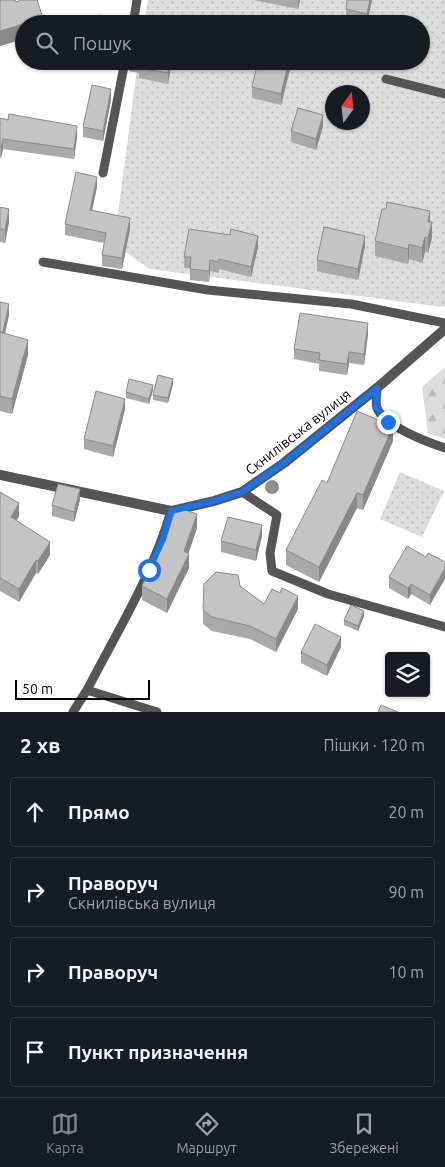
<!DOCTYPE html>
<html lang="uk">
<head>
<meta charset="utf-8">
<style>
	body { margin:0; font-family:Ubuntu,sans-serif; background:#242831; color:#f1f3f6 }
	.controls { position:absolute; right:15px; bottom:15px; display:grid; overflow:hidden; border-radius:5px; box-shadow:0 1px 4px #0004 }
	.controls button { width:45px; height:45px; display:grid; place-items:center; padding:0; border:0; border-bottom:1px solid #363941; background:#171b24; color:#f1f3f6; font:25px sans-serif }
	.compass { position:absolute; left:325px; top:85px; width:45px; height:45px; border-radius:50%; background:#171b24; box-shadow:0 1px 4px #0004; rotate:15deg }
	.scale { position:absolute; left:15px; bottom:12px; width:135px; box-sizing:border-box; padding-left:5px; border:2px solid #000; border-top:0; font-size:14px; line-height:18px; white-space:nowrap; color:#000; -webkit-text-stroke:4px #fff; paint-order:stroke }
	.stop { position:absolute; width:15px; height:15px; margin:-11px; border:4px solid #1a73e8; border-radius:50%; background:#fff }
	.stop.end { background:#1a73e8; border-color:#fff; box-shadow:0 1px 5px #0008 }
	.list { margin:0; padding:0; list-style:none }
	h2 { display:flex; justify-content:space-between; align-items:center; height:65px; margin:0; padding:0 20px; font-size:21px }
	h2 small { font-size:16px; font-weight:400; color:#9ea1a6 }
	.list li { display:grid; grid-template-columns:32px 1fr auto; gap:15px; align-items:center; box-sizing:border-box; height:70px; margin:0 10px 10px; padding:0 10px; border:1px solid #363941; border-radius:5px }
	.list b { display:block; font-size:19px; white-space:nowrap }
	.list p { margin:0; font-size:16px; white-space:nowrap; color:#9ea1a6 }
	.list em { font-size:16px; font-style:normal; color:#9ea1a6 }
	.icon { flex:none; width:28px; height:28px; fill:none; stroke:currentColor; stroke-width:2; stroke-linecap:round; stroke-linejoin:round }
	.map { position:relative; flex:none; width:445px; height:712px; overflow:hidden }
	.search { position:absolute; background:#171b24; box-shadow:0 1px 4px #0004; left:15px; right:15px; top:15px; height:55px; display:flex; align-items:center; gap:12px; box-sizing:border-box; padding:0 18px; border-radius:28px; color:#9ea1a6; font-size:19px }
	.sheet { height:385px; background:#171b24 }
	nav { display:flex; justify-content:space-around; align-items:center; box-sizing:border-box; height:70px; border-top:1px solid #363941; background:#171b24; font-size:14px; color:#9ea1a6 }
	nav a { display:grid; justify-items:center; gap:2px }
	nav .on { color:#858687 }
	.map>svg:first-child { display:block }
	.grass { fill:url(#grass-dots); fill-rule:evenodd }
	.forest { fill:url(#forest-firs) }
	.lines { fill:none; stroke-linecap:round; stroke-linejoin:round }
	.lane { stroke:#555; stroke-width:9 }
	.street { stroke:#555; stroke-width:10 }
	.tree { fill:#8f8f8f }
	.wall { fill:#a9a9a9 }
	.shaded-wall { fill:#898989 }
	.building { fill:#c4c4c4; stroke:#898989 }
	.route { stroke:#1a73e8; stroke-width:6 }
	.labels { text-anchor:middle; dominant-baseline:central; stroke-width:4; stroke-linejoin:round; paint-order:stroke }
	.street-label { font-size:14px; fill:#000; stroke:#fff }
</style>
</head>
<body>
<div class="map">
<svg width="445" height="712" viewBox="0 0 445 712">
	<defs>
		<pattern id="grass-dots" width="8" height="8" patternUnits="userSpaceOnUse" patternTransform="scale(1.25)"><rect width="8" height="8" fill="#dcdcdc"/><path d="M2 2h.1M6 6h.1" fill="none" stroke="#bbb" stroke-width="1.8" stroke-linecap="round"/></pattern>
		<pattern id="forest-firs" width="22" height="20" patternUnits="userSpaceOnUse" patternTransform="scale(1.25)"><rect width="22" height="20" fill="#dcdcdc"/><path d="M5 1l3.5 6h-7zM16 11l3.5 6h-7z" fill="#bbb"/></pattern>
	</defs>
	<rect width="100%" height="100%" fill="#fff"/>
	<path class="grass" d="M 148,0 L 445,0 L 445,306 L 443,307 L 150,269 L 114,244 L 138,61 L 421,61 L 421,24 L 144,24 ZM 332,92 L 362,92 L 362,122 L 332,122 Z
		M 400,472 L 444,491 L 422,537 L 380,519 Z"/>
	<path class="forest" d="M 445,367 L 445,439 L 428,433 L 422,387 Z"/>
	<g class="lines">
		<path class="lane" d="M 133,24 L 137,0
			M 386,79 L 445,94
			M 103,173 L 125,61
			M 43,262 L 208,290 L 351,304 L 445,323
			M 377,388 C 377,393 375,403 377,408 C 384,426 427,442 445,448
			M 242,492 L 277,515 L 270,553 L 272,571 L 328,594 L 445,627
			M 73,712 L 87,690
			M 157,712 L 87,690 C 117,632 153,574 171,511"/>
		<path class="street" d="M 0,475 L 171,511 L 214,501 L 242,492 L 284,463 L 377,388 L 445,329"/>
	</g>
	<circle class="tree" cx="272" cy="487" r="7"/>
	<path class="wall" d="M 0,0 L 24,24 L 24,42 L 23,39 L 0,46 Z
		M 254,0 L 300,0 L 298,9 Z
		M 347,0 L 372,0 L 367,24 L 363,24 L 346,20 L 346,9 Z
		M 91,61 L 119,61 L 117,68 Z
		M 129,61 L 172,61 L 168,84 L 139,78 L 139,73 L 129,71 Z
		M 258,61 L 292,61 L 281,105 L 252,98 L 252,87 Z
		M 111,100 L 103,141 L 83,137 L 83,127 Z
		M 0,118 L 77,137 L 74,159 L 3,149 L 1,158 L 0,158 Z
		M 323,126 L 316,150 L 291,142 L 291,131 Z
		M 97,187 L 92,210 L 130,229 L 122,269 L 102,266 L 102,255 L 104,243 L 65,235 L 65,224 Z
		M 0,207 L 9,222 L 5,243 L 0,242 Z
		M 430,222 L 432,237 L 428,253 L 425,252 L 422,263 L 409,259 L 408,264 L 375,256 L 375,241 Z
		M 365,246 L 358,280 L 317,271 L 317,260 Z
		M 258,247 L 251,277 L 219,269 L 219,273 L 210,271 L 209,282 L 190,280 L 190,268 L 184,268 L 184,257 Z
		M 0,302 L 9,315 L 5,333 L 28,355 L 12,414 L 0,411 Z
		M 368,334 L 364,365 L 349,363 L 347,375 L 319,371 L 319,364 L 294,359 L 294,349 Z
		M 173,384 L 168,403 L 153,400 L 153,395 Z
		M 153,390 L 149,404 L 126,398 L 126,392 Z
		M 125,409 L 113,457 L 84,449 L 84,439 Z
		M 393,441 L 363,510 L 357,508 L 319,582 L 286,565 L 286,550 L 327,483 Z
		M 0,492 L 19,516 L 16,520 L 50,555 L 38,574 L 36,573 L 19,602 L 0,591 Z
		M 80,500 L 74,522 L 52,516 L 52,505 Z
		M 197,528 L 188,553 L 189,568 L 167,613 L 142,600 L 142,586 Z
		M 262,536 L 256,561 L 221,552 L 221,541 Z
		M 426,557 L 445,562 L 430,605 L 411,594 L 408,599 L 389,588 L 389,577 Z
		M 240,586 L 264,604 L 298,609 L 276,652 L 250,639 L 212,631 L 203,624 L 203,610 Z
		M 364,616 L 358,631 L 344,625 L 344,620 Z
		M 341,647 L 327,676 L 301,663 L 301,652 Z"/>
	<path class="shaded-wall" d="M 298,0 L 300,0 L 298,9 Z
		M 370,0 L 372,0 L 367,24 L 367,14 Z
		M 23,24 L 23,39 L 0,46 L 0,31 Z
		M 170,61 L 172,61 L 168,84 L 168,73 Z
		M 289,61 L 292,61 L 281,105 L 281,94 Z
		M 111,89 L 111,100 L 103,141 L 103,131 Z
		M 323,115 L 323,126 L 316,150 L 316,139 Z
		M 77,126 L 77,137 L 74,159 L 74,149 Z
		M 3,139 L 3,149 L 1,158 L 1,148 Z
		M 97,177 L 97,187 L 90,220 L 90,210 Z
		M 9,209 L 9,222 L 5,243 L 5,230 Z
		M 430,211 L 430,226 L 428,222 Z
		M 130,218 L 130,229 L 122,269 L 122,258 Z
		M 432,222 L 432,237 L 428,253 L 428,238 Z
		M 258,236 L 258,247 L 251,277 L 251,267 Z
		M 365,236 L 365,246 L 358,280 L 358,269 Z
		M 425,237 L 425,252 L 422,263 L 422,248 Z
		M 409,244 L 409,259 L 408,264 L 408,249 Z
		M 210,260 L 210,271 L 209,282 L 209,271 Z
		M 9,304 L 9,315 L 3,343 L 3,332 Z
		M 368,323 L 368,334 L 364,365 L 364,354 Z
		M 28,340 L 28,355 L 12,414 L 12,399 Z
		M 349,352 L 349,363 L 347,375 L 347,364 Z
		M 173,379 L 173,384 L 168,403 L 168,398 Z
		M 153,385 L 153,390 L 149,404 L 149,399 Z
		M 125,399 L 125,409 L 113,457 L 113,446 Z
		M 393,426 L 393,441 L 363,510 L 363,495 Z
		M 80,489 L 80,500 L 74,522 L 74,512 Z
		M 357,493 L 357,508 L 319,582 L 319,567 Z
		M 19,503 L 19,516 L 11,530 L 11,517 Z
		M 197,514 L 197,528 L 186,561 L 189,554 L 189,568 L 167,613 L 167,599 L 184,551 Z
		M 262,525 L 262,536 L 256,561 L 256,550 Z
		M 50,542 L 50,555 L 38,574 L 38,561 Z
		M 36,560 L 36,573 L 19,602 L 19,589 Z
		M 445,568 L 445,579 L 430,605 L 430,595 Z
		M 411,584 L 411,594 L 408,599 L 408,588 Z
		M 298,596 L 298,609 L 276,652 L 276,639 Z
		M 364,611 L 364,616 L 358,631 L 358,626 Z
		M 341,637 L 341,647 L 327,676 L 327,665 Z"/>
	<path class="building" d="M 0,0 L 15,0 L 16,2 L 21,0 L 37,0 L 45,24 L 24,24 L 24,27 L 23,24 L 0,31 Z
		M 347,0 L 370,0 L 367,14 L 346,9 Z
		M 100,15 L 123,21 L 123,24 L 98,24 Z
		M 163,17 L 177,19 L 177,24 L 162,24 Z
		M 132,61 L 170,61 L 168,73 L 139,68 L 140,63 Z
		M 258,61 L 289,61 L 281,94 L 252,87 Z
		M 92,85 L 111,89 L 103,131 L 83,127 Z
		M 298,108 L 323,115 L 316,139 L 291,131 Z
		M 9,114 L 77,126 L 74,149 L 3,139 L 1,148 L 0,147 L 0,118 L 8,120 Z
		M 76,172 L 97,177 L 90,210 L 130,218 L 122,258 L 102,255 L 106,233 L 65,224 Z
		M 387,202 L 430,211 L 428,222 L 432,222 L 428,238 L 425,237 L 422,248 L 409,244 L 408,249 L 375,241 L 382,209 L 386,209 Z
		M 0,207 L 9,209 L 5,230 L 0,229 Z
		M 324,227 L 365,236 L 358,269 L 317,260 Z
		M 189,229 L 230,235 L 231,229 L 258,236 L 251,267 L 219,259 L 219,262 L 210,260 L 209,271 L 190,269 L 191,257 L 184,257 Z
		M 0,302 L 9,304 L 3,332 L 0,332 Z
		M 300,313 L 368,323 L 364,354 L 349,352 L 347,364 L 319,360 L 320,353 L 294,349 Z
		M 0,332 L 28,340 L 12,399 L 0,396 Z
		M 158,375 L 173,379 L 168,398 L 153,395 Z
		M 129,379 L 153,385 L 149,399 L 126,392 Z
		M 96,391 L 125,399 L 113,446 L 84,439 Z
		M 357,411 L 393,426 L 363,495 L 357,493 L 319,567 L 286,550 L 322,480 L 327,483 Z
		M 58,484 L 80,489 L 74,512 L 52,505 Z
		M 0,492 L 19,503 L 11,517 L 50,542 L 38,561 L 36,560 L 19,589 L 0,578 Z
		M 176,507 L 197,514 L 184,551 L 189,554 L 167,599 L 142,586 L 162,541 L 165,542 Z
		M 228,517 L 262,525 L 256,550 L 221,541 Z
		M 407,546 L 426,557 L 428,553 L 445,562 L 445,568 L 430,595 L 411,584 L 408,588 L 389,577 Z
		M 216,572 L 238,575 L 240,586 L 264,604 L 272,589 L 280,593 L 282,588 L 298,596 L 276,639 L 250,626 L 212,617 L 203,610 L 204,584 Z
		M 351,605 L 364,611 L 358,626 L 344,620 Z
		M 315,624 L 341,637 L 327,665 L 301,652 Z
		M 381,705 L 398,712 L 378,712 Z"/>
	<g class="lines">
		<path class="route" d="M 149,570 L 163,539 L 171,511 L 214,501 L 242,492 L 284,463 L 377,388 L 376,407 L 388,422"/>
	</g>
	<g class="labels">
		<g class="street-label">
			<text transform="translate(298 432) rotate(-38)">Скнилівська вулиця</text>
		</g>
	</g>
</svg>
<div class="controls">
<button><svg class="icon" aria-label="layers" viewBox="0 0 24 24"><path d="M12 4l9 5-9 5-9-5zM3 14l9 5 9-5"/></svg></button>
</div>
<svg class="compass" viewBox="-18 -18 36 36"><path d="M0-13l5 13h-10z" fill="#e53935"/><path d="M0 13l5-13h-10z" fill="#9ea1a6"/></svg>
<div class="scale">50 m</div>
<div class="stop" style="left:149px;top:570px"></div>
<div class="stop end" style="left:388px;top:422px"></div>
<div class="search"><svg class="icon" aria-label="search" viewBox="0 0 24 24"><circle cx="10" cy="10" r="6"/><path d="M15 15l6 6"/></svg>Пошук</div>
</div>
<section class="sheet">
<h2>2 хв<small>Пішки · 120 m</small></h2>
<ul class="list">
<li><svg class="icon" aria-label="ahead" viewBox="0 0 24 24"><path d="M12 20V5M6 11l6-6 6 6"/></svg><div><b>Прямо</b></div><em>20 m</em></li>
<li><svg class="icon" aria-label="right" viewBox="0 0 24 24"><path d="M7 20v-9h11M14 6l5 5-5 5"/></svg><div><b>Праворуч</b><p>Скнилівська вулиця</p></div><em>90 m</em></li>
<li><svg class="icon" aria-label="right" viewBox="0 0 24 24"><path d="M7 20v-9h11M14 6l5 5-5 5"/></svg><div><b>Праворуч</b></div><em>10 m</em></li>
<li><svg class="icon" aria-label="arrive" viewBox="0 0 24 24"><path d="M6 21V4h12l-3 4 3 4H6"/></svg><div><b>Пункт призначення</b></div></li>
</ul>
</section>
<nav>
<a class="on"><svg class="icon" aria-label="map" viewBox="0 0 24 24"><path d="M3 6l6-2 6 2 6-2v14l-6 2-6-2-6 2zM9 4v14M15 6v14"/></svg>Карта</a>
<a><svg class="icon" aria-label="directions" viewBox="0 0 24 24"><path d="M12 3l9 9-9 9-9-9zM9 14v-3h6M13 9l2 2-2 2"/></svg>Маршрут</a>
<a><svg class="icon" aria-label="saved" viewBox="0 0 24 24"><path d="M7 4h10v16l-5-4-5 4z"/></svg>Збережені</a>
</nav>
</body>
</html>
